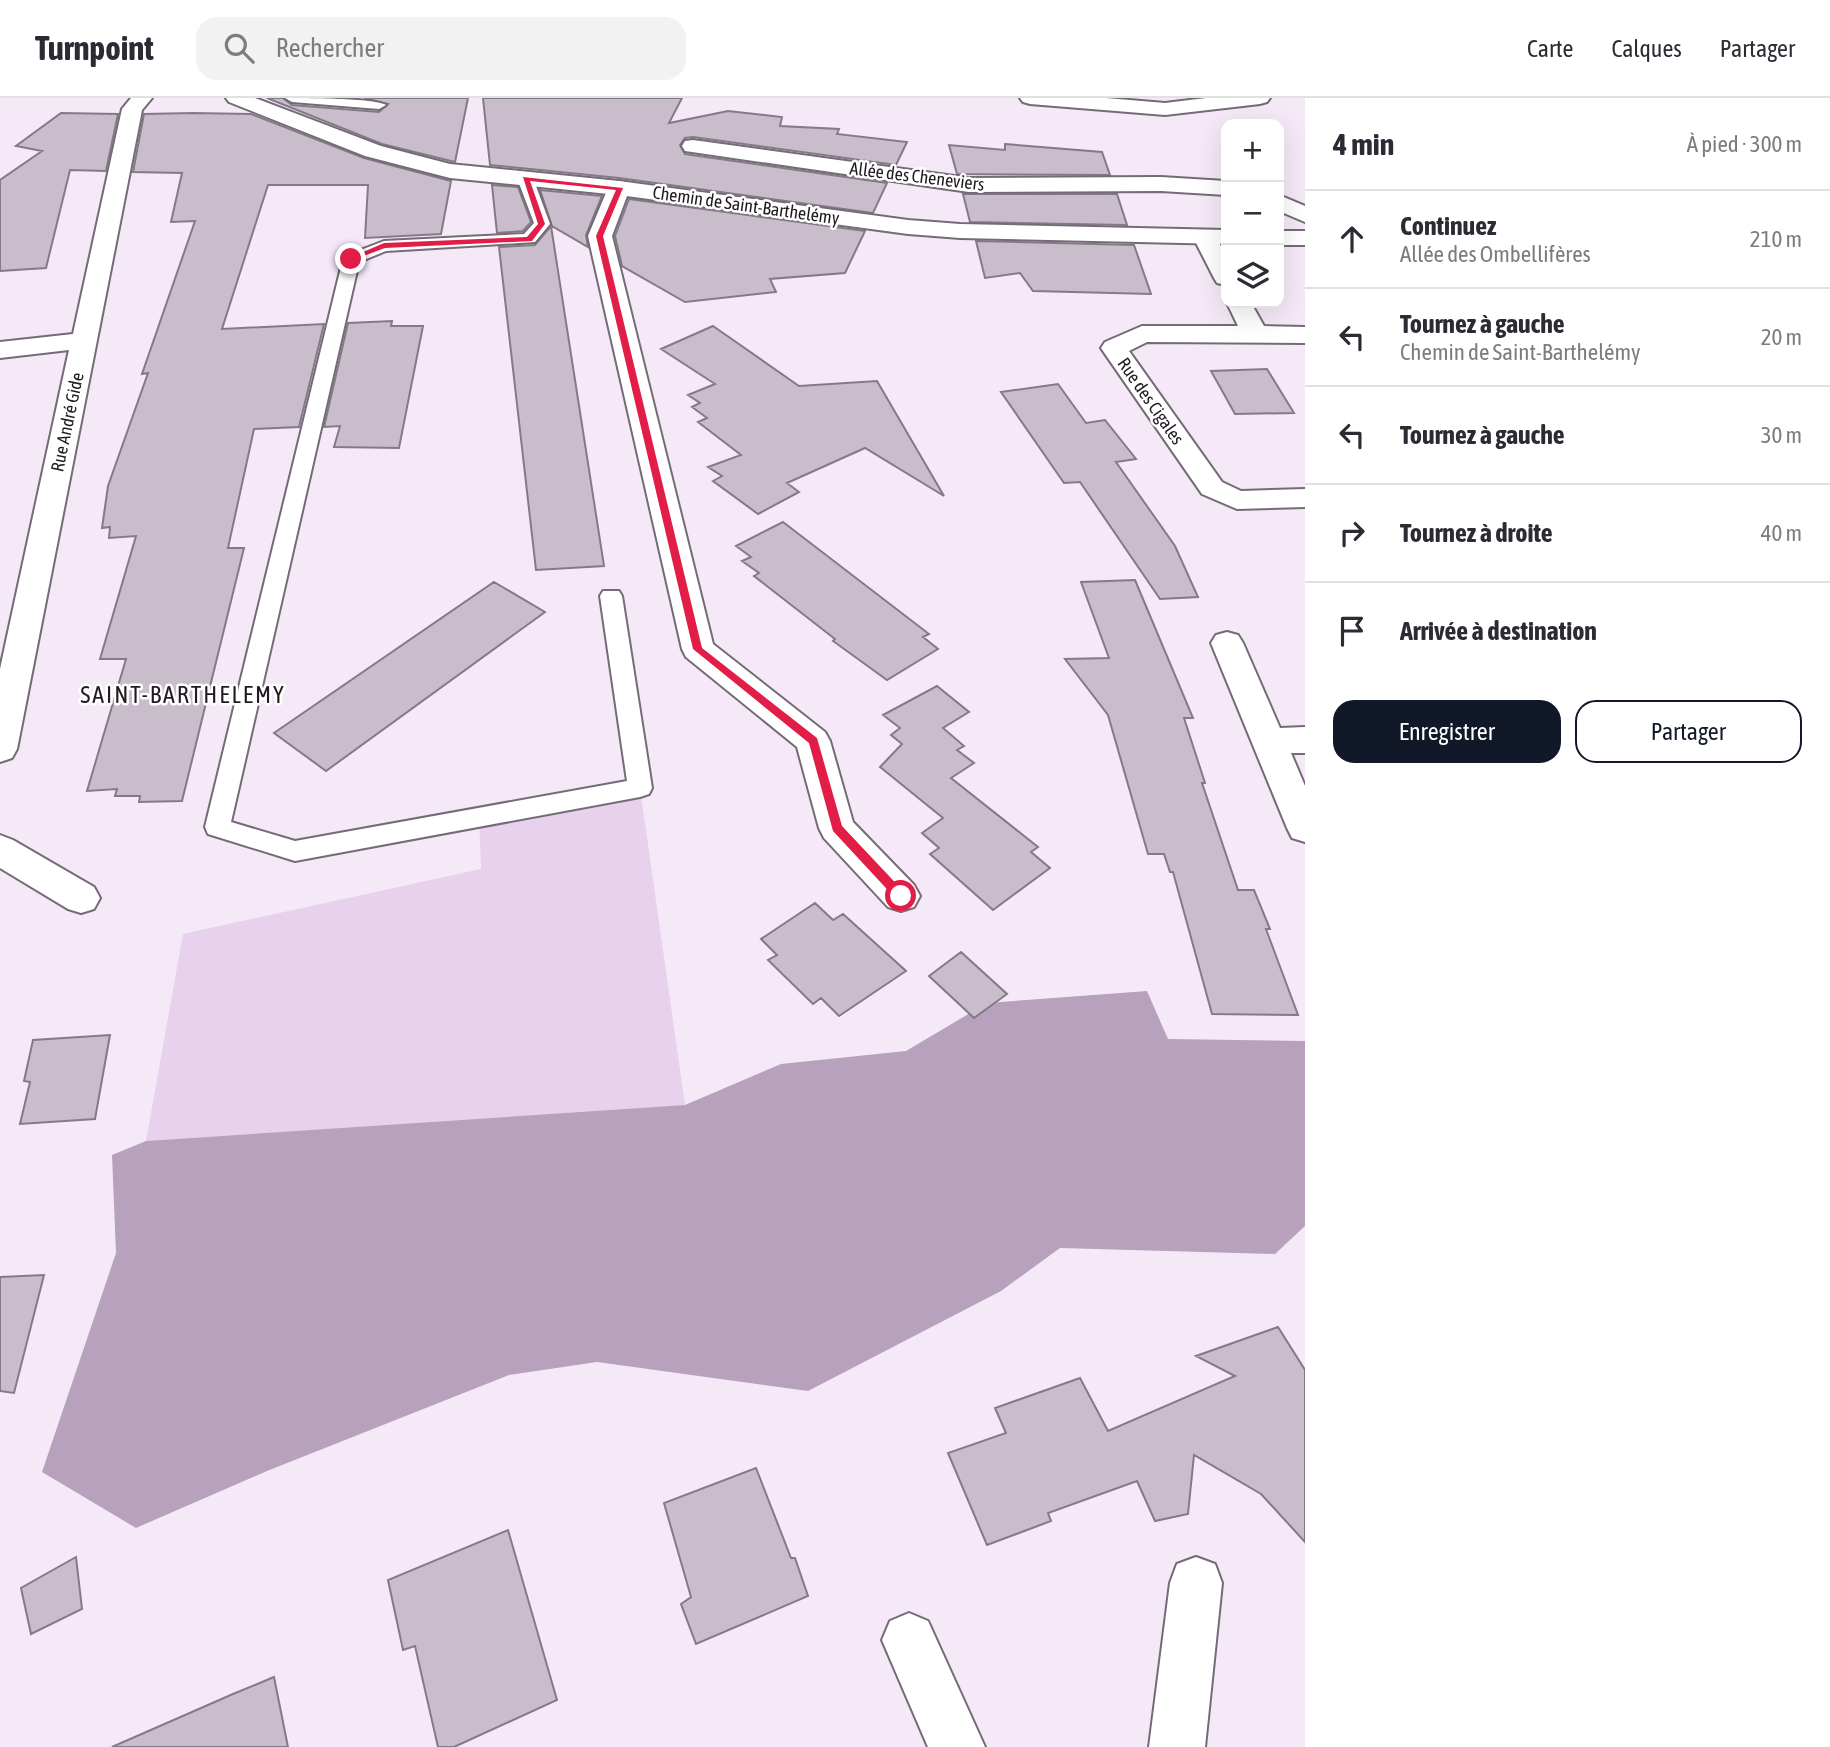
<!DOCTYPE html>
<html lang="fr">
<head>
<meta charset="utf-8">
<style>
	body { margin:0; font-family:"Asap Condensed",sans-serif; background:#f2f2f3; color:#2b2b33 }
	.controls { position:absolute; right:21px; top:21px; display:grid; overflow:hidden; border-radius:14px; box-shadow:0 7px 28px #0002 }
	.controls button { width:63px; height:63px; display:grid; place-items:center; padding:0; border:0; border-bottom:2px solid #e1e1e2; background:#fff; color:#2b2b33; font:35px sans-serif }
	.stop { position:absolute; width:21px; height:21px; margin:-16px; border:5px solid #e11d48; border-radius:50%; background:#fff }
	.stop.end { background:#e11d48; border-color:#fff; box-shadow:0 2px 7px #0008 }
	.list { margin:0; padding:0; list-style:none }
	h2 { display:flex; justify-content:space-between; align-items:center; height:91px; margin:0; padding:0 28px; font-size:30px }
	h2 small { font-size:23px; font-weight:400; color:#7c7c81 }
	.list li { display:grid; grid-template-columns:46px 1fr auto; gap:21px; align-items:center; box-sizing:border-box; height:98px; padding:0 28px; border-top:2px solid #e1e1e2 }
	.list b { display:block; font-size:26px; white-space:nowrap }
	.list p { margin:0; font-size:23px; white-space:nowrap; color:#7c7c81 }
	.list em { font-size:23px; font-style:normal; color:#7c7c81 }
	.actions { display:flex; gap:14px; padding:21px 28px }
	.actions a { flex:1; padding:16px 0; border:2px solid #111827; border-radius:21px; text-align:center; font-size:24px; color:#111827 }
	.actions .main { background:#111827; color:#fff }
	.icon { flex:none; width:38px; height:38px; fill:none; stroke:currentColor; stroke-width:2; stroke-linecap:round; stroke-linejoin:round }
	.map { position:relative; flex:none; width:1305px; height:1649px; overflow:hidden }
	header { display:flex; align-items:center; gap:42px; box-sizing:border-box; height:98px; padding:0 35px; background:#fff; border-bottom:2px solid #e1e1e2 }
	header strong { font-size:33px }
	nav { display:flex; gap:38px; margin-inline-start:auto; font-size:24px }
	.search { width:490px; height:63px; background:#f2f2f3; display:flex; align-items:center; gap:18px; box-sizing:border-box; padding:0 24px; border-radius:21px; color:#7c7c81; font-size:26px }
	main { display:flex }
	aside { flex:1; background:#fff }
	.map>svg:first-child { display:block }
	.green { fill:#e7d1ec }
	.forest { fill:#b7a1bc }
	.building { fill:#c9bdcb; stroke:#847a87; stroke-width:2 }
	.lines { fill:none; stroke-linecap:round; stroke-linejoin:round }
	.service-casing { stroke:#756b77; stroke-width:4 }
	.minor-casing { stroke:#756b77; stroke-width:4 }
	.tertiary-casing { stroke:#756b77; stroke-width:4 }
	.service { fill:#fff; fill-rule:evenodd }
	.minor { fill:#fff; fill-rule:evenodd }
	.tertiary { fill:#fff; fill-rule:evenodd }
	.route { fill:#e11d48 }
	.labels { text-anchor:middle; dominant-baseline:central; stroke-width:5; stroke-linejoin:round; paint-order:stroke }
	.far-street-label { font-size:18px; fill:#201b20; stroke:#fff }
	.quarter-label { font-size:24px; letter-spacing:2px; fill:#201b20; stroke:#fff }
</style>
</head>
<body>
<header>
<strong>Turnpoint</strong>
<div class="search"><svg class="icon" aria-label="search" viewBox="0 0 24 24"><circle cx="10" cy="10" r="6"/><path d="M15 15l6 6"/></svg>Rechercher</div>
<nav><a>Carte</a><a>Calques</a><a>Partager</a></nav>
</header>
<main>
<div class="map">
<svg width="1305" height="1649" viewBox="0 0 1305 1649">
	<rect width="100%" height="100%" fill="#f5e9f8"/>
	<path class="green" d="M 640,690 L 685,1007 L 146,1043 L 183,836 L 481,771 L 479,719 Z"/>
	<path class="forest" d="M 1147,893 L 1168,941 L 1305,943 L 1305,1128 L 1275,1156 L 1060,1150 L 1001,1193 L 808,1293 L 597,1264 L 509,1277 L 267,1373 L 136,1430 L 42,1374 L 116,1155 L 112,1057 L 146,1043 L 685,1007 L 781,966 L 906,953 L 987,905 Z"/>
	<path class="building" d="M 267,0 L 283,0 L 292,7 L 379,14 L 388,6 L 364,0 L 468,0 L 455,64 L 382,46 Z
		M 483,0 L 682,0 L 669,25 L 728,13 L 782,19 L 780,28 L 839,31 L 837,36 L 907,44 L 896,67 L 693,39 L 685,40 L 680,47 L 685,56 L 887,85 L 873,115 L 619,80 L 490,67 Z
		M 61,15 L 118,16 L 106,73 L 70,72 L 46,170 L 0,173 L 0,82 L 42,53 L 16,48 Z
		M 193,15 L 251,16 L 364,60 L 451,83 L 441,136 L 365,140 L 368,87 L 268,87 L 222,231 L 324,226 L 299,329 L 254,331 L 228,450 L 244,450 L 182,703 L 139,704 L 140,698 L 115,698 L 117,691 L 87,693 L 126,561 L 100,561 L 136,438 L 109,440 L 110,429 L 102,430 L 108,388 L 148,275 L 142,276 L 195,123 L 171,124 L 182,75 L 133,74 L 144,16 Z
		M 1005,46 L 1102,54 L 1110,77 L 957,76 L 949,47 L 1005,52 Z
		M 492,87 L 518,89 L 531,124 L 523,133 L 497,135 Z
		M 540,92 L 602,98 L 586,137 L 588,149 L 552,128 Z
		M 963,96 L 1117,96 L 1127,127 L 970,124 Z
		M 629,101 L 865,133 L 845,175 L 770,181 L 776,194 L 685,204 L 622,168 L 615,138 Z
		M 551,128 L 604,468 L 536,472 L 499,149 L 535,147 Z
		M 976,143 L 1134,147 L 1151,196 L 1033,193 L 1020,175 L 985,180 Z
		M 392,223 L 391,228 L 423,228 L 399,350 L 334,349 L 340,328 L 324,329 L 348,225 Z
		M 713,228 L 799,288 L 877,283 L 944,398 L 865,350 L 787,385 L 799,394 L 758,416 L 713,383 L 722,378 L 708,369 L 741,357 L 698,324 L 707,320 L 692,309 L 700,305 L 688,297 L 715,286 L 661,251 Z
		M 1267,271 L 1294,315 L 1235,316 L 1211,273 Z
		M 1058,286 L 1086,325 L 1105,322 L 1136,361 L 1116,364 L 1175,448 L 1198,499 L 1160,501 L 1080,384 L 1064,385 L 1001,294 Z
		M 783,424 L 929,536 L 923,539 L 938,551 L 887,582 L 833,543 L 835,541 L 754,478 L 759,475 L 742,463 L 751,459 L 736,448 Z
		M 1135,482 L 1193,620 L 1184,620 L 1205,685 L 1202,685 L 1238,792 L 1254,792 L 1270,831 L 1266,831 L 1298,917 L 1212,916 L 1173,774 L 1170,774 L 1164,756 L 1148,756 L 1108,617 L 1065,561 L 1109,560 L 1081,484 Z
		M 494,484 L 545,514 L 326,673 L 274,635 Z
		M 937,588 L 969,614 L 943,630 L 964,648 L 957,652 L 974,665 L 951,680 L 1038,749 L 1031,754 L 1050,770 L 993,812 L 930,756 L 939,750 L 922,735 L 943,720 L 880,669 L 902,646 L 891,637 L 900,630 L 883,617 Z
		M 815,805 L 833,822 L 843,816 L 906,873 L 839,918 L 821,900 L 813,906 L 768,862 L 777,857 L 761,841 Z
		M 961,854 L 1007,896 L 974,920 L 929,878 Z
		M 110,937 L 95,1021 L 20,1026 L 30,984 L 24,983 L 33,942 Z
		M 44,1177 L 14,1295 L 0,1293 L 0,1179 Z
		M 1278,1229 L 1305,1272 L 1305,1444 L 1261,1396 L 1194,1357 L 1188,1416 L 1155,1423 L 1137,1383 L 1048,1415 L 1051,1423 L 987,1447 L 948,1355 L 1006,1335 L 995,1310 L 1080,1280 L 1108,1333 L 1235,1278 L 1196,1258 Z
		M 756,1370 L 791,1460 L 795,1460 L 808,1498 L 696,1546 L 681,1506 L 691,1499 L 664,1405 Z
		M 508,1432 L 557,1602 L 454,1649 L 438,1649 L 415,1548 L 403,1552 L 388,1482 Z
		M 76,1459 L 82,1511 L 31,1536 L 21,1490 Z
		M 274,1579 L 288,1649 L 112,1649 L 233,1596 Z"/>
	<g class="lines">
		<defs>
			<path id="service" d="M 285,0 C 305,0 374,0 386,7 L 379,11 L 292,4 Z
				M 525,75 L 533,80 L 550,126 L 535,144 L 386,153 L 359,164 L 231,724 L 295,743 L 627,683 L 600,498 L 603,493 L 619,493 L 622,498 L 652,690 L 649,696 L 640,699 L 295,763 L 208,736 L 205,729 L 343,161 L 345,158 L 384,143 L 524,136 L 534,125 L 517,80 Z"/>
			<path id="minor" d="M 131,0 L 152,0 L 142,12 L 17,651 L 12,660 L 0,664 L 0,571 L 69,252 L 0,260 L 0,244 L 73,236 L 122,11 Z
				M 1020,0 L 1106,0 L 1165,5 L 1206,0 L 1270,0 L 1267,4 L 1260,6 L 1165,17 L 1030,6 L 1023,4 Z
				M 693,42 L 969,80 L 1161,79 L 1226,83 L 1226,97 L 1161,93 L 969,94 L 685,53 L 682,48 L 685,43 Z
				M 619,83 L 627,85 L 630,90 L 612,138 L 713,546 L 825,634 L 830,643 L 853,724 L 914,787 L 920,798 L 914,809 L 901,813 L 888,809 L 824,740 L 819,730 L 797,649 L 686,559 L 682,551 L 588,138 L 608,90 L 611,85 Z
				M 1279,97 L 1305,108 L 1305,124 L 1279,113 Z
				M 1205,132 L 1213,134 L 1226,157 L 1226,187 L 1217,185 L 1214,180 L 1193,139 L 1197,134 Z
				M 1227,205 L 1251,205 L 1264,228 L 1305,229 L 1305,245 L 1147,244 L 1129,253 L 1222,384 L 1241,393 L 1305,391 L 1305,409 L 1237,411 L 1202,396 L 1101,250 L 1105,244 L 1142,228 L 1238,228 Z
				M 1227,534 L 1238,537 L 1243,545 L 1280,630 L 1305,629 L 1305,655 L 1291,655 L 1305,688 L 1305,744 L 1292,740 L 1287,730 L 1211,545 L 1216,537 Z
				M 0,737 L 13,742 L 94,789 L 100,800 L 94,811 L 81,815 L 68,811 L 0,770 Z
				M 1196,1459 L 1215,1466 L 1222,1485 L 1205,1649 L 1149,1649 L 1170,1485 L 1177,1466 Z
				M 909,1515 L 928,1523 L 985,1649 L 928,1649 L 882,1542 L 890,1523 Z"/>
			<path id="tertiary" d="M 226,0 L 255,0 L 381,48 L 450,66 L 619,83 L 908,122 L 960,126 L 1226,132 L 1226,146 L 960,140 L 908,136 L 619,97 L 450,80 L 365,58 L 229,4 Z
				M 1279,133 L 1305,133 L 1305,147 L 1279,147 Z"/>
		</defs>
		<use href="#service" class="service-casing"/>
		<use href="#minor" class="minor-casing"/>
		<use href="#tertiary" class="tertiary-casing"/>
		<use href="#service" class="service"/>
		<use href="#minor" class="minor"/>
		<use href="#tertiary" class="tertiary"/>
	</g>
	<path class="route" d="M 523,79 L 623,90 L 603,138 L 702,550 L 817,640 L 842,728 L 905,795 L 905,802 L 897,802 L 833,733 L 809,645 L 693,551 L 596,138 L 616,92 L 530,83 L 545,126 L 532,143 L 385,150 L 353,162 L 347,161 L 384,145 L 527,139 L 538,126 Z"/>
	<g class="labels">
		<g class="far-street-label">
			<text transform="translate(917 78) rotate(7)">Allée des Cheneviers</text>
			<text transform="translate(746 107) rotate(8)">Chemin de Saint-Barthelémy</text>
			<text transform="translate(1151 303) rotate(55)">Rue des Cigales</text>
			<text transform="translate(67 324) rotate(-78)">Rue André Gide</text>
		</g>
		<g class="quarter-label">
			<text x="183" y="596">SAINT-BARTHELEMY</text>
		</g>
	</g>
</svg>
<div class="controls">
<button>+</button>
<button>−</button>
<button><svg class="icon" aria-label="layers" viewBox="0 0 24 24"><path d="M12 4l9 5-9 5-9-5zM3 14l9 5 9-5"/></svg></button>
</div>
<div class="stop" style="left:901px;top:798px"></div>
<div class="stop end" style="left:351px;top:161px"></div>
</div>
<aside>
<h2>4 min<small>À pied · 300 m</small></h2>
<ul class="list">
<li><svg class="icon" aria-label="ahead" viewBox="0 0 24 24"><path d="M12 20V5M6 11l6-6 6 6"/></svg><div><b>Continuez</b><p>Allée des Ombellifères</p></div><em>210 m</em></li>
<li><svg class="icon" aria-label="left" viewBox="0 0 24 24"><path d="M17 20v-9H6M10 6l-5 5 5 5"/></svg><div><b>Tournez à gauche</b><p>Chemin de Saint-Barthelémy</p></div><em>20 m</em></li>
<li><svg class="icon" aria-label="left" viewBox="0 0 24 24"><path d="M17 20v-9H6M10 6l-5 5 5 5"/></svg><div><b>Tournez à gauche</b></div><em>30 m</em></li>
<li><svg class="icon" aria-label="right" viewBox="0 0 24 24"><path d="M7 20v-9h11M14 6l5 5-5 5"/></svg><div><b>Tournez à droite</b></div><em>40 m</em></li>
<li><svg class="icon" aria-label="arrive" viewBox="0 0 24 24"><path d="M6 21V4h12l-3 4 3 4H6"/></svg><div><b>Arrivée à destination</b></div></li>
</ul>
<div class="actions"><a class="main">Enregistrer</a><a>Partager</a></div>
</aside>
</main>
</body>
</html>
